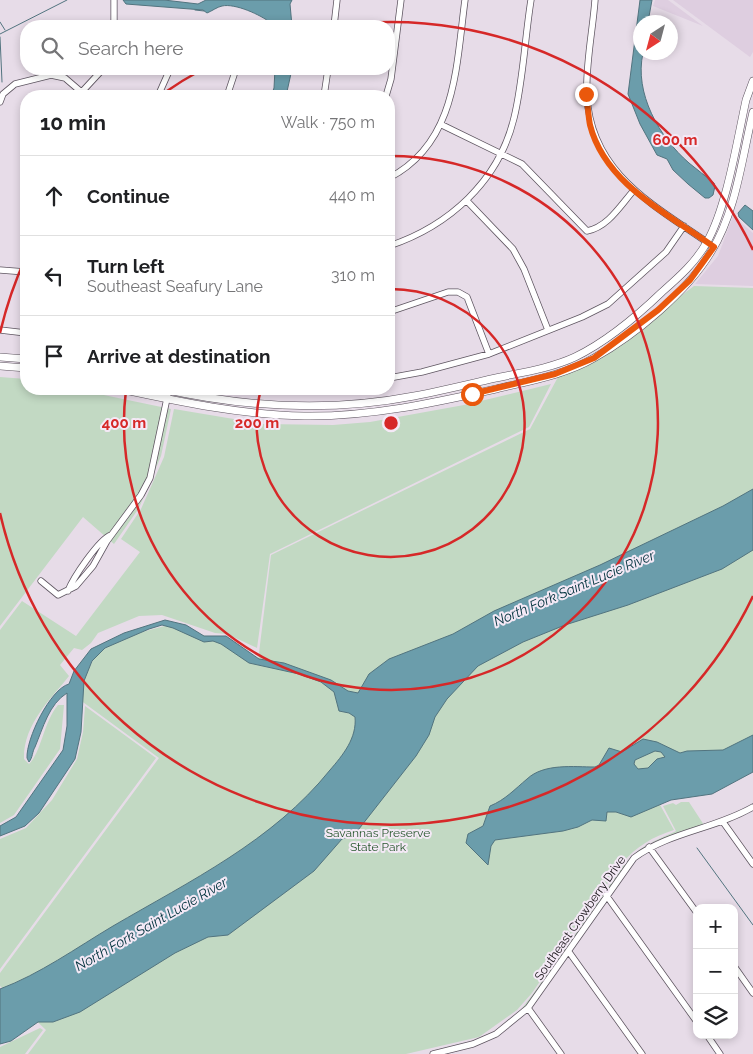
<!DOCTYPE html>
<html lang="en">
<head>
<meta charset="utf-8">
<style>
	body { margin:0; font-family:Raleway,sans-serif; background:#f6f6f6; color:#202124 }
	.controls { position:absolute; right:15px; bottom:15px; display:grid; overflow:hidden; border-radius:10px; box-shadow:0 2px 8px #0003 }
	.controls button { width:45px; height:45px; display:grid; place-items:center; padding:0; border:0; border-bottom:1px solid #e0e0e0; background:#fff; color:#202124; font:25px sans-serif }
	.compass { position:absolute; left:633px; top:15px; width:45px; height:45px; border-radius:50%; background:#fff; box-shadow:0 2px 8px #0003; rotate:216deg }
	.stop { position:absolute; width:15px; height:15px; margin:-11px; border:4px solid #ea580c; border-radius:50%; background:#fff }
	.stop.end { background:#ea580c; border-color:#fff; box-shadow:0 1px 5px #0008 }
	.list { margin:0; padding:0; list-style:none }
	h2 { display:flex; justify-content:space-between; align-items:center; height:65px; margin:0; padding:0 20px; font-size:21px }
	h2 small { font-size:16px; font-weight:400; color:#757577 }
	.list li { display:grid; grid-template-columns:32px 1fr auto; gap:15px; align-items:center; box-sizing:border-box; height:80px; padding:0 20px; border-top:1px solid #e0e0e0 }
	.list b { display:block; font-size:19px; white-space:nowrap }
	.list p { margin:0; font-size:16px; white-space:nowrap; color:#757577 }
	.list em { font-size:16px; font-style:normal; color:#757577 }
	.icon { flex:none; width:28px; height:28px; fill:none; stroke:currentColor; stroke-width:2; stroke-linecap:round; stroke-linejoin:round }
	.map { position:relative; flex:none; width:753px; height:1054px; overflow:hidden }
	.search { position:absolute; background:#fff; box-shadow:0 2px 8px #0003; left:20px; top:20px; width:375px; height:55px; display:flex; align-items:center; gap:12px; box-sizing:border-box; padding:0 18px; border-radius:20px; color:#757577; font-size:19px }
	.panel { position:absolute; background:#fff; box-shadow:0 2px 8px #0003; left:20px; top:90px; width:375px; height:305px; border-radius:20px }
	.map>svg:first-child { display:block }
	.built { fill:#decee0 }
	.green { fill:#c2d9c3 }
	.water { fill:#6b9dab; stroke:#52747f; fill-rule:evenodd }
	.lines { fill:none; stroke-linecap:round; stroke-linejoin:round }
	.stream { stroke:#52747f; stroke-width:1 }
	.minor-casing { stroke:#5e5560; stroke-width:7 }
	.major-casing { stroke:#5e5560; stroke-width:8 }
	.minor { stroke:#fff; stroke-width:5.5 }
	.major { stroke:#fff; stroke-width:7 }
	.route { stroke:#ea580c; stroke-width:6 }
	.ring { fill:none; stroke:#d62828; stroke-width:2.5 }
	.labels { text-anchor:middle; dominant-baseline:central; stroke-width:4; stroke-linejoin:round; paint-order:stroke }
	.park-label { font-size:12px; fill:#27572d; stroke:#f4e9f6 }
	.street-label { font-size:12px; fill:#171317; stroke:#f4e9f6 }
	.water-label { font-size:14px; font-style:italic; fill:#00323d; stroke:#f4e9f6 }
	.centre { fill:#d62828; stroke:#f4e9f6; stroke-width:2.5 }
	.ring-label { font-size:15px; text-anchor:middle; font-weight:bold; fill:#d62828; stroke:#f4e9f6; stroke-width:4; stroke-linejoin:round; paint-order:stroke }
</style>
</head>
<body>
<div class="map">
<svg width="753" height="1054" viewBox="0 0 753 1054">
	<rect width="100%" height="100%" fill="#e7dce8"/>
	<path class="built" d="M 655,0 L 668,0 L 703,26 L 653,6 Z
		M 673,0 L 753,0 L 753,52 L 750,57 Z
		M 733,216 L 753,233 L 753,286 L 695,284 L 718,256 Z"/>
	<path class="green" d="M 694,286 L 753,288 L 753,748 L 654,794 L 674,830 C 652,837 637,846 621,864 L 532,993 L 517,1010 L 479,1037 L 406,1054 L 28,1054 L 46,1030 L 0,986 L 0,973 L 159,758 L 76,697 L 97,651 L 142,632 L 172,624 L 224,643 L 258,661 L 271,555 L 530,429 L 558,377 L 592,362 Z
		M 0,377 L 26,379 L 26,389 L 75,389 L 171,409 L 161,456 L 139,508 L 114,544 L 83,517 L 0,626 Z
		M 551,384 L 529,427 L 270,554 L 257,648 L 227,634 L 215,633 L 162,615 L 139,616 L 98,633 L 91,643 L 82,650 L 74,648 L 60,665 L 69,676 C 50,700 23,725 24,759 L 29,764 C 41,753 44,721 58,705 L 64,705 L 60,749 L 14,815 L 0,823 L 0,630 L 22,601 L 76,636 L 140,552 L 121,539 L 141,509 L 164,457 L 174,409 L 264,424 L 333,425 L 370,422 L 464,405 Z
		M 85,706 L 156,758 L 0,969 L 0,839 L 26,828 L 52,800 L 77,759 L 83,732 Z
		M 681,802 L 689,802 L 704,825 L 650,843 L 632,857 L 526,1006 L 501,1026 L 519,1012 L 533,994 L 623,866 C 642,844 651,843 676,831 L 663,806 L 673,803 L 676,805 Z
		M 40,1028 L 43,1030 L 25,1054 L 0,1054 L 0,1047 Z"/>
	<path class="water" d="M 123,0 L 164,0 L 198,4 L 206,0 L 292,0 L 290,4 L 292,26 L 271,26 L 271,23 C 261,15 235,3 222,6 C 217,7 212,11 207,13 L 203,10 L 126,4 Z
		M 640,0 L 652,0 L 648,22 L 640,22 L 640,52 L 643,53 C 634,93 659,137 689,163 C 697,170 706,176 714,183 L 715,186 L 713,195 L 709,198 L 705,198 L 688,184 L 673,170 L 667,159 L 657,155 L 640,124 L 628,94 Z
		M 275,69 L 292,69 L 286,96 L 271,96 L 274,88 Z
		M 745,205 L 753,211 L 753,230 L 739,217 L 738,213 Z
		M 753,489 L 753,550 L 722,569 L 628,605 L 565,625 L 523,642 L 478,666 L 447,699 L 435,717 L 429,735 L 416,756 L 355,834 L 342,839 L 314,871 L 228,935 L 208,937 L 175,953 L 80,1012 L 53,1022 L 38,1022 L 11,1041 L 0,1044 L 0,989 C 40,974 76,948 113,926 C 190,881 273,841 330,770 C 343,755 357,738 355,717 L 349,713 L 339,711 L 334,692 L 321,682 L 299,674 L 249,663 L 221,644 L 213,641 L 204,642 L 173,628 L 162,625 L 149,629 L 105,648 L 92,661 L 84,681 L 81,732 L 75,759 L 39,813 L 25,826 L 0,836 L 0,826 L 16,817 L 63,750 L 67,726 L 67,693 C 49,704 43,728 35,747 C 32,752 33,757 29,762 L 27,758 C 26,739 50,689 69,684 L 74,671 L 91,649 L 124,633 L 165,620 L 186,625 L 204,636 L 226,636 L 259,659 L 284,663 L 331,680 L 348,691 L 358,693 L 369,674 L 389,659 L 453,634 L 494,611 L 600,565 L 723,506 Z
		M 753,735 L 753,772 L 712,794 L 671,800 L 631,817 L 616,812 L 607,812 L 606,821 L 592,820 L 578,827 L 563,831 L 495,840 L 491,846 L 488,865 L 466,843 L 468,834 L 483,826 L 490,806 C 505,800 515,789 527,779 C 544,763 574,767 595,767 L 599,765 L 609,748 L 622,752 L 643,739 L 657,742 L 680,753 L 687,751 L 723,750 ZM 655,751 L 661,752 L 665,757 L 657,759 L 648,768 L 638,769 L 634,764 L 635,760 Z"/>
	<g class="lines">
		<path class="stream" d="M 195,10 L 204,11
			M 0,22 L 5,30
			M 0,34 L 67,0
			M 0,37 L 2,82
			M 697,848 L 753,925"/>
		<defs>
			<path id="minor" d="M 595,0 C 593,29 585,67 587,96 C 591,175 656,206 714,247
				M 114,26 L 114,0
				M 334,26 L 337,0
				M 78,96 L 103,69
				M 158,96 L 170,69
				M 227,96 L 234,75 L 232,69
				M 324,96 L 328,69
				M 386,96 L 391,79 L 401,0
				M 0,102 L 3,94 L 15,84 L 51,75 L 65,78 L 86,96
				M 442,125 L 522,164 L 587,231 C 608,227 620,206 634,190
				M 389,178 C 457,143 456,66 465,0
				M 467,201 L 513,249 L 524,269 L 548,330
				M 389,246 C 449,226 499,181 514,118 C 523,82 525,37 531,0
				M 0,270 L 26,272
				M 389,312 L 448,292 L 458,292 L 467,297 L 489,354
				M 0,330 L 26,333
				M 24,367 L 26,354
				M 389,378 L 422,372 L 489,354 L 582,317 L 608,304 L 666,252 L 684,226
				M 41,581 L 58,595 L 76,586 L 93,566 L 107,541 L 141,495 L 150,478 L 169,389
				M 68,591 C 73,578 99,539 111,535
				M 723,822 L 753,864
				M 649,847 L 697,913
				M 606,895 L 697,1022
				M 569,952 L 642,1054
				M 734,966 L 753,993
				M 528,1008 L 561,1054
				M 707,1035 L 720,1054
				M 433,1054 L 473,1044 L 496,1034 L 528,1008 L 634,858 C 669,832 715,829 753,807"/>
			<path id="major" d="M 0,357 L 26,359
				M 0,366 L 26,368
				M 120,389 C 181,402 242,415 304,416 C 369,417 433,403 496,389 C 529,381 565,375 594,358 C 635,335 687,292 711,252 C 736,212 742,158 753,112
				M 163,389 C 244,407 331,412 414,396 C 440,391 465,385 491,379 C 518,373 549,369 575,357 C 608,341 636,317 662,292 C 679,277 696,262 707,242 C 727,206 737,141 746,100 L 753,81"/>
		</defs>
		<use href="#minor" class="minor-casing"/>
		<use href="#major" class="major-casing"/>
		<use href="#minor" class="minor"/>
		<use href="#major" class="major"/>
	</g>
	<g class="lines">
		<path class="route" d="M 472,394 L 555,374 L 594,358 L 658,310 L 690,280 L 714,247 C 668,214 605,184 590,125 C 588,115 588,104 586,94"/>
	</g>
	<g class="ring">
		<path d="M390 289A134 134 0 1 1 261 389"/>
		<path d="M391 156A267 267 0 1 1 126 390"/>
		<path d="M753 596A401 401 0 0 1 0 513M0 333A401 401 0 0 1 26 257M161 95A401 401 0 0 1 203 69M335 26A401 401 0 0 1 753 250"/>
	</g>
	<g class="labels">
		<g class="park-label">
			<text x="378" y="833">Savannas Preserve<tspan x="378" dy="14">State Park</tspan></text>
		</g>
		<g class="street-label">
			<text transform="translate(580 918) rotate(-55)">Southeast Crowberry Drive</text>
		</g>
		<g class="water-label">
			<text transform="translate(574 588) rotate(-23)">North Fork Saint Lucie River</text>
			<text transform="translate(151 924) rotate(-30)">North Fork Saint Lucie River</text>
		</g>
	</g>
	<circle cx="391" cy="423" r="8" class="centre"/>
	<g class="ring-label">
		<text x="675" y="145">600 m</text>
		<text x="124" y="428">400 m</text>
		<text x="257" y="428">200 m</text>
	</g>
</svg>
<div class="controls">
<button>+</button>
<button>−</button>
<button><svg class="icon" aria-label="layers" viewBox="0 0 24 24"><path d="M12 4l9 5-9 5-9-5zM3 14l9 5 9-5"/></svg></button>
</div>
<svg class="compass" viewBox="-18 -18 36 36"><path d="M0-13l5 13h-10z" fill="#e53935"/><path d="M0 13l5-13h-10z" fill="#757577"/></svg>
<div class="stop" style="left:472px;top:394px"></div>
<div class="stop end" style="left:586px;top:94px"></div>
<div class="search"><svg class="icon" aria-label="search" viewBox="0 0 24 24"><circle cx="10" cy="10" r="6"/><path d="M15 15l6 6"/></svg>Search here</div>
<section class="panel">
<h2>10 min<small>Walk · 750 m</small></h2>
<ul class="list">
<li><svg class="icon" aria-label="ahead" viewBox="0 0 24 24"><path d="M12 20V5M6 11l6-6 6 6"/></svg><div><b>Continue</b></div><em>440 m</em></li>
<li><svg class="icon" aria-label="left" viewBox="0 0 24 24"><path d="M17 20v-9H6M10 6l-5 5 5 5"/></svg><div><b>Turn left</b><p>Southeast Seafury Lane</p></div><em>310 m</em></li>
<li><svg class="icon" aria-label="arrive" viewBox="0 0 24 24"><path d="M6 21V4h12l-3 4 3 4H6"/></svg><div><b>Arrive at destination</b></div></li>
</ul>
</section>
</div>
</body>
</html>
